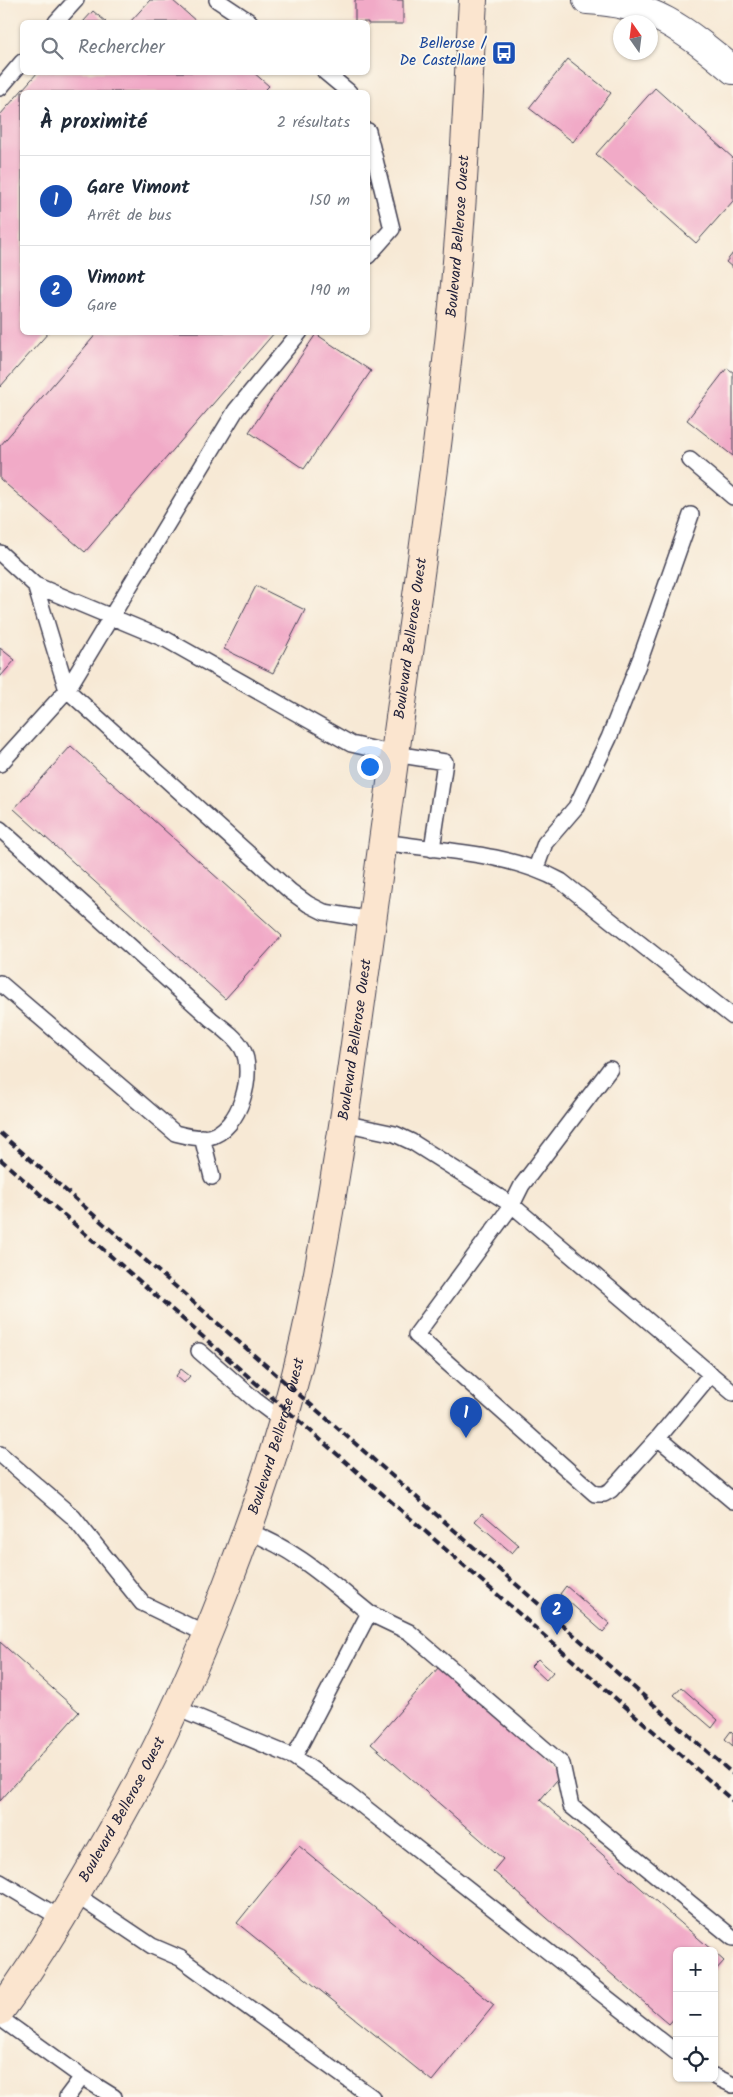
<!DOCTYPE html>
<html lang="fr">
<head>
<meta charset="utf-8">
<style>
	body { margin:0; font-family:Kalam,sans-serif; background:#f6f6f7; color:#1f2937 }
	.controls { position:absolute; right:15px; bottom:15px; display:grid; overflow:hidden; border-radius:8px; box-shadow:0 1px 4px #0004 }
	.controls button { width:45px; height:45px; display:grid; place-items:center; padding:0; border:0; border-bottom:1px solid #e0e1e3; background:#fff; color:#1f2937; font:25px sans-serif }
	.compass { position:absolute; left:613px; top:15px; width:45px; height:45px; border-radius:50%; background:#fff; box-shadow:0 1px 4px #0004; rotate:346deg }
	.you { position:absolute; left:369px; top:766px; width:18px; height:18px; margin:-12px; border:4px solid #fff; border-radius:50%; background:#1a73e8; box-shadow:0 0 0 8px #1a73e833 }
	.badge { display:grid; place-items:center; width:32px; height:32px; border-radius:50%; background:#b5179e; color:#fff; font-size:16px; font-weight:700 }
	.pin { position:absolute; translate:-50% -41px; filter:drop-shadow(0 1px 2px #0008) }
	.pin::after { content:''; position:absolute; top:26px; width:18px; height:15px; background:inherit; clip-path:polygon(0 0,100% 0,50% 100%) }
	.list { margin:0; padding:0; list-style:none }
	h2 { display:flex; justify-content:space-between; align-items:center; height:65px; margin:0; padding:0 20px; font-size:21px }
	h2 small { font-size:16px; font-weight:400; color:#747a83 }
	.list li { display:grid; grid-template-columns:32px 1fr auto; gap:15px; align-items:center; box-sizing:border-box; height:90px; padding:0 20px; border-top:1px solid #e0e1e3 }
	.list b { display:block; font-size:19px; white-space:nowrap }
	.list p { margin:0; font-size:16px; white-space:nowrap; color:#747a83 }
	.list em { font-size:16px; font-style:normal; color:#747a83 }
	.icon { flex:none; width:28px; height:28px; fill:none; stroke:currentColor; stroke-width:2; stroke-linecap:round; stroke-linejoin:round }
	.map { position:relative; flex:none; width:733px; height:2097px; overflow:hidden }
	.search { position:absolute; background:#fff; box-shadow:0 1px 4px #0004; left:20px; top:20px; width:350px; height:55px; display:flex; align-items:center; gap:12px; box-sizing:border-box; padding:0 18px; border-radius:8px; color:#747a83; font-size:19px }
	.panel { position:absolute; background:#fff; box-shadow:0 1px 4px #0004; left:20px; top:90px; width:350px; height:245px; border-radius:8px }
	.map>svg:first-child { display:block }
	.building { fill:#f1aac7 }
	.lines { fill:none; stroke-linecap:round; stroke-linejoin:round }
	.lane-casing { stroke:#424052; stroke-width:18 }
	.street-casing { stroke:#424052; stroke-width:30 }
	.secondary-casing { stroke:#424052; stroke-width:30 }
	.lane { stroke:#fff; stroke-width:15 }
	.street { stroke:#fff; stroke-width:28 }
	.secondary { stroke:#fbe5cf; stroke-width:28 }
	.rail { stroke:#22223b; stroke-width:4; stroke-dasharray:8 4; stroke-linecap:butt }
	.labels { text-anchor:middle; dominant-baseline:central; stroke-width:4; stroke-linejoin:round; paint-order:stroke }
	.transit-label { font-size:15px; fill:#164399; stroke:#fbf7ec; text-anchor:end }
	.street-label { font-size:15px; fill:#22223b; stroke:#fbf7ec }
</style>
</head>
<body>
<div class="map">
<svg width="733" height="2097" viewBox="0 0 733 2097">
	<rect width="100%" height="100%" fill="#fbf7ec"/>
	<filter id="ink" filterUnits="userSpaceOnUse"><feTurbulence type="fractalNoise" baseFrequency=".02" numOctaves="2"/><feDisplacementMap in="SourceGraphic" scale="10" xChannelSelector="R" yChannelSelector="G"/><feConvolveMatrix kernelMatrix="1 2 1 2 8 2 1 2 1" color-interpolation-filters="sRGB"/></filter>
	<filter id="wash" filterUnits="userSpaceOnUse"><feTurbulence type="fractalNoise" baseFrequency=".0096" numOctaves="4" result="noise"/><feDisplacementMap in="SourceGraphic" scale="20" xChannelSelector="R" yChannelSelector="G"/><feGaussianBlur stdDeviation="1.12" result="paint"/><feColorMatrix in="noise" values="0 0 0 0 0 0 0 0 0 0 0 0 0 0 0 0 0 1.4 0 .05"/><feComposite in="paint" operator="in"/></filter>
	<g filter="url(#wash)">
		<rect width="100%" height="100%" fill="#f7e9d5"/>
		<g id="blocks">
			<path class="building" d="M 150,0 L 172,0 L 197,22 L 130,22 Z
				M 355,0 L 403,0 L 403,24 L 368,24 L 368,22 L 355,22 Z
				M 93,11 L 106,22 L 83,22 Z
				M 568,59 L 611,93 L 573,142 L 529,108 Z
				M 38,72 L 253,72 L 269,86 L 263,92 L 22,92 L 22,332 L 49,332 L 0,387 L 0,115 Z
				M 655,88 L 733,158 L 733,201 L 696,243 L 596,154 Z
				M 733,253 L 733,268 L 726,262 Z
				M 98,332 L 275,332 L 85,552 L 0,479 L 0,446 Z
				M 316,334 L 371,371 L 304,469 L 249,432 Z
				M 727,368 L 733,372 L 733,456 L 687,420 Z
				M 256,586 L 305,610 L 273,673 L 224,649 Z
				M 0,648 L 15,660 L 0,677 Z
				M 71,746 L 282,936 L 225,999 L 14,809 Z
				M 181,1369 L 190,1376 L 184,1383 L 176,1376 Z
				M 482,1513 L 519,1545 L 512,1553 L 475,1521 Z
				M 566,1586 L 610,1624 L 603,1632 L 560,1594 Z
				M 0,1642 L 79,1712 L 0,1801 Z
				M 538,1659 L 553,1672 L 546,1680 L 531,1666 Z
				M 439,1667 L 562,1774 L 540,1800 L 713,1951 L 677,1951 L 677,2015 L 669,2024 L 493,1871 L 503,1859 L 371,1744 Z
				M 681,1687 L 718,1720 L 712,1728 L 674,1695 Z
				M 731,1731 L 733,1733 L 733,1746 L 725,1739 Z
				M 299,1846 L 494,2005 L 432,2081 L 237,1923 Z
				M 714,1952 L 724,1961 L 714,1972 Z"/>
		</g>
	</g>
	<g filter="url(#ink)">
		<use href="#blocks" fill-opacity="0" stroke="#424052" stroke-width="1"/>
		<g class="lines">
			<defs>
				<path id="lane" d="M 217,0 L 250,22
					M 56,22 L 76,0
					M 325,72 L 349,92
					M 0,88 L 22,62
					M 368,131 L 392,229 L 368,256
					M 690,460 L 733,497
					M 0,553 L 35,585 L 67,690
					M 35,585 L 167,640 L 351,744 L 395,754 L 445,762 L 432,849
					M 67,690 L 236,410 L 300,332
					M 0,764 L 67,690 L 290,891 L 308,904 L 324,912 L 372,920
					M 0,829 L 211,1019 C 221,1027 235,1036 242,1048 C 256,1073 240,1130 209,1137 C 198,1139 187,1136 175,1133 L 0,983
					M 382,842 C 442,851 508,852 561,881 L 733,1017
					M 536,868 L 545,843 L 576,807 L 609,738 L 641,657 L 691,515
					M 610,1069 L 522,1185 L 512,1205 L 416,1335 L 595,1494 L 604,1494 L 611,1490 L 658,1438 L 711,1374
					M 343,1123 L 395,1134 L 412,1142 L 512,1205 L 733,1393
					M 202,1137 L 212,1177
					M 199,1351 L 255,1400 L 283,1421
					M 658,1438 L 733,1501
					M 0,1454 L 73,1517 L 142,1603 L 208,1635
					M 369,1613 L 409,1632 L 562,1764 L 571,1806 L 733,1938
					M 176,1708 L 294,1757 L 369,1613 C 328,1580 297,1550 247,1531
					M 294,1757 L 345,1792 L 677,2053
					M 0,1882 L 62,1919
					M 76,1895 L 152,1946 L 180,1958 L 372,2097
					M 0,2018 L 82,2077 L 67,2097
					M 714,2076 L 733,2085
					M 82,2077 L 114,2097"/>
				<path id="street" d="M 587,0 C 652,3 685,30 733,70"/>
				<g id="secondary">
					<path id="s1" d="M 0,2011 C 42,1954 76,1894 111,1833 C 157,1754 194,1671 227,1585 C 261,1497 291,1407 310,1314 C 344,1146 364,975 388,805 C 410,642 435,479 452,315 C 463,210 467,105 473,0"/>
				</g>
			</defs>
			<use href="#lane" class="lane-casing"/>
			<use href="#street" class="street-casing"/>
			<use href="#secondary" class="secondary-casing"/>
			<use href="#lane" class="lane"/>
			<use href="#street" class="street"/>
			<use href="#secondary" class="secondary"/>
			<path class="rail" d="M 0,1133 L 733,1774
				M 0,1159 L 733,1801"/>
		</g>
	</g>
	<defs>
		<symbol id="bus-square" viewBox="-11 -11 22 22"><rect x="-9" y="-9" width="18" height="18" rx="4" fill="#1a4fb4" stroke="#fbf7ec"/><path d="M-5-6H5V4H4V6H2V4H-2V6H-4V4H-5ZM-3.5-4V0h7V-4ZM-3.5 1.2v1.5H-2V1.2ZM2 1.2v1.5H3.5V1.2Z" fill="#fff"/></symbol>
	</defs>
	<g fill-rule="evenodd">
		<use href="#bus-square" x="490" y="39" width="28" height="28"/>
	</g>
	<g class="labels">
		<g class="transit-label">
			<text x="486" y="44">Bellerose /<tspan x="486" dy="17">De Castellane</tspan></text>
		</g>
		<g class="street-label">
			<text stroke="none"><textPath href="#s1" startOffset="1856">Boulevard Bellerose Ouest</textPath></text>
			<text stroke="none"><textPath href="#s1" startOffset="1451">Boulevard Bellerose Ouest</textPath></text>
			<text stroke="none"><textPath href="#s1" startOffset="1046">Boulevard Bellerose Ouest</textPath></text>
			<text stroke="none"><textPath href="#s1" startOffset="641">Boulevard Bellerose Ouest</textPath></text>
			<text stroke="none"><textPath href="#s1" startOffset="236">Boulevard Bellerose Ouest</textPath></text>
		</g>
	</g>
</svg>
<div class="controls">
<button>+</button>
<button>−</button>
<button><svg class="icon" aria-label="locate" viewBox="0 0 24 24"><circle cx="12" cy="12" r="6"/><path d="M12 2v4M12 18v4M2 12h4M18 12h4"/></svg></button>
</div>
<svg class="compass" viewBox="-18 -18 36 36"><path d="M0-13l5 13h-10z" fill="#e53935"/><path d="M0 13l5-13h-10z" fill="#747a83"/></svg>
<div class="you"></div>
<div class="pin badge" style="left:466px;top:1438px;background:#1a4fb4">1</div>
<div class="pin badge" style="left:557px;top:1635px;background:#1a4fb4">2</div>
<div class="search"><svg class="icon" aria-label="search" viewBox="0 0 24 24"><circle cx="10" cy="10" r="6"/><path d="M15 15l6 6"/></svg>Rechercher</div>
<section class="panel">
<h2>À proximité<small>2 résultats</small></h2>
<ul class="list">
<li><span class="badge" style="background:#1a4fb4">1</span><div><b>Gare Vimont</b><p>Arrêt de bus</p></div><em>150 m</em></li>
<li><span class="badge" style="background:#1a4fb4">2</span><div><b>Vimont</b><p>Gare</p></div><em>190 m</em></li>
</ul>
</section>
</div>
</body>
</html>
